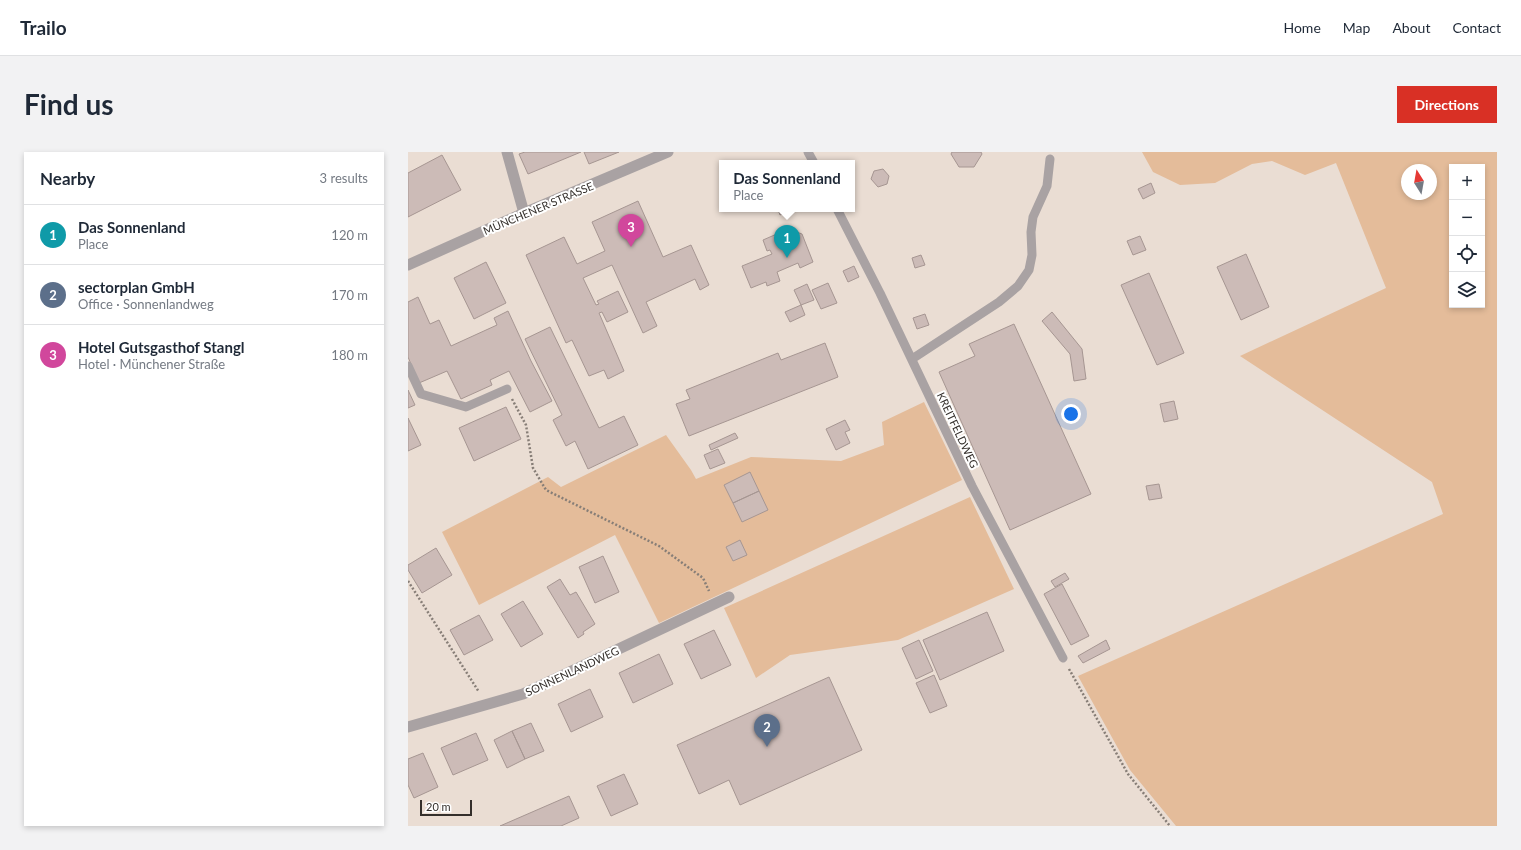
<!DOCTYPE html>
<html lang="en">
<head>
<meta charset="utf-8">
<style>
	body { margin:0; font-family:Lato,sans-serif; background:#f2f2f3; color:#1f2937 }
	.controls { position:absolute; right:12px; top:12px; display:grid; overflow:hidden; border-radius:0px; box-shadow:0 2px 6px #0003 }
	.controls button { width:36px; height:36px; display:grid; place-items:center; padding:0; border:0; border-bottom:1px solid #e0e1e3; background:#fff; color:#1f2937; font:20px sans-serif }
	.compass { position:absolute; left:993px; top:12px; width:36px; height:36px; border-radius:50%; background:#fff; box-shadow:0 2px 6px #0003; rotate:349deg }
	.scale { position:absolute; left:12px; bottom:10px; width:52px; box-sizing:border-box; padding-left:4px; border:2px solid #342f2b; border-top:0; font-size:11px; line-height:14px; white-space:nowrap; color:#342f2b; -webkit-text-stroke:3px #fff; paint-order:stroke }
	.you { position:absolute; left:663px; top:262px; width:14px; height:14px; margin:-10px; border:3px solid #fff; border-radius:50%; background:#1a73e8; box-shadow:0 0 0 6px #1a73e833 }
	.badge { display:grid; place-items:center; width:26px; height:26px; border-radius:50%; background:#d93025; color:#fff; font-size:13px; font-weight:700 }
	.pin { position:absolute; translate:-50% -33px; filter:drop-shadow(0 1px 2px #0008) }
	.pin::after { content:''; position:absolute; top:21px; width:14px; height:12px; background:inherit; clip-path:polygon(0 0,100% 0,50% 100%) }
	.popup { position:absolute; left:311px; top:8px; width:136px; height:52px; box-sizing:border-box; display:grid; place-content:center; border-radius:0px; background:#fff; filter:drop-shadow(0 1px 3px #0005); font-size:13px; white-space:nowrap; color:#747a83 }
	.popup b { font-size:15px; color:#1f2937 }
	.popup::after { content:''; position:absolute; left:50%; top:100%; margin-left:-8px; border:8px solid transparent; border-top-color:#fff }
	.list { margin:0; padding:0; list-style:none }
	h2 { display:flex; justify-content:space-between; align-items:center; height:52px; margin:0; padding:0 16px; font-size:17px }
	h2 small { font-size:13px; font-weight:400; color:#747a83 }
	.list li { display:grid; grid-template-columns:26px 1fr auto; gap:12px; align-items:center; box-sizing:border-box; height:60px; padding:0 16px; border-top:1px solid #e0e1e3 }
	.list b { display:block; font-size:15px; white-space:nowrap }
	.list p { margin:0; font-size:13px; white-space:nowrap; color:#747a83 }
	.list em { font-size:13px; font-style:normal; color:#747a83 }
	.icon { flex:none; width:22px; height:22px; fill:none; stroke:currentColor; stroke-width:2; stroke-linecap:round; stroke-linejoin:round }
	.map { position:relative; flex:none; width:1089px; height:674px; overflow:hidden; border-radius:0px }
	header { display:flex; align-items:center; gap:24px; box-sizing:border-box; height:56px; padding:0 20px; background:#fff; border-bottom:1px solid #e0e1e3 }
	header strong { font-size:19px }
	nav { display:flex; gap:22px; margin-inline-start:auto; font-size:14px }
	.intro { display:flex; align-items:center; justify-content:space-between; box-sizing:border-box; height:96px; padding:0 24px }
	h1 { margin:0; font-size:28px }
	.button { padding:10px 18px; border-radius:0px; background:#d93025; color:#fff; font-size:14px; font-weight:700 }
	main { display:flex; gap:24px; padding:0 24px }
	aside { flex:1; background:#fff; border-radius:0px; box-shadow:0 2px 6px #0003 }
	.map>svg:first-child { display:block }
	.green { fill:#e4bc9a; fill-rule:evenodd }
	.building { fill:#ccbbb7; stroke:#a69692 }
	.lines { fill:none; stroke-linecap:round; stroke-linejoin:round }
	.path { stroke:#877e77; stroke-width:2.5; stroke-dasharray:2 2; stroke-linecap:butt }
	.service { stroke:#a9a2a3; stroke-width:9 }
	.minor { stroke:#a9a2a3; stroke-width:11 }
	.tertiary { stroke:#a9a2a3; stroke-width:11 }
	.labels { text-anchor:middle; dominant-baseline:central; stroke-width:4; stroke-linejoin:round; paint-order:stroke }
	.street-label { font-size:11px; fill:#342f2b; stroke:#fff }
</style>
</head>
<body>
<header>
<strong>Trailo</strong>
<nav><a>Home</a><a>Map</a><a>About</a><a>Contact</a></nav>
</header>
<div class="intro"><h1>Find us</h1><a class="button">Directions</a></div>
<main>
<aside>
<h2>Nearby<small>3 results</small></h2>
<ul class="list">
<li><span class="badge" style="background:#0f9aa8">1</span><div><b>Das Sonnenland</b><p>Place</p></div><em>120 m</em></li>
<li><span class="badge" style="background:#5c6f8a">2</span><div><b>sectorplan GmbH</b><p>Office · Sonnenlandweg</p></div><em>170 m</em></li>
<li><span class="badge" style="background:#d1479c">3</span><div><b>Hotel Gutsgasthof Stangl</b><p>Hotel · Münchener Straße</p></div><em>180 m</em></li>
</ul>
</aside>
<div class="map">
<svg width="1089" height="674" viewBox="0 0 1089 674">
	<rect width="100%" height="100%" fill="#eaddd3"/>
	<path class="green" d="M 734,0 L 1089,0 L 1089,674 L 768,674 L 722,618 L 670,524 L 1035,362 L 1024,330 L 832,204 L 978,136 L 928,11 L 897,23 L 864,9 L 844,12 L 807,31 L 772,33 L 745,20 ZM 1044,15 L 1074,15 L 1074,153 L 1044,153 ZM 999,18 L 1023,18 L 1023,42 L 999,42 Z
		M 516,250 L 554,328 L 251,471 L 207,383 L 71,453 L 34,380 L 140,325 L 153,335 L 258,283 L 283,318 L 288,327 L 343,305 L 433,309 L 476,293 L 474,270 Z
		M 562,345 L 606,437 L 490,488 L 382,503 L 348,526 L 316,456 Z"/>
	<path class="building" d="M 117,0 L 173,0 L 120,22 L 111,2 Z
		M 176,0 L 211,0 L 181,12 Z
		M 544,0 L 573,0 L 574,2 L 566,15 L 551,15 L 543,2 Z
		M 34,3 L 53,38 L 0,65 L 0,21 Z
		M 475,17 L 481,24 L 479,32 L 470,35 L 463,27 L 466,19 Z
		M 743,31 L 747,41 L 735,47 L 730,37 Z
		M 230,49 L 255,105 L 283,93 L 301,133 L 292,138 L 287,127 L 238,150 L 249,174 L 235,181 L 204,113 L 175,126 L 188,153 L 191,152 L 189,149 L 210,139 L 220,160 L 199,170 L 194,160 L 191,161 L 216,219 L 200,227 L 196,218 L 181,224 L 164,188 L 158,191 L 118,103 L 156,85 L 169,112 L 197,99 L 184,70 Z
		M 370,57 L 386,57 L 372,63 Z
		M 378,78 L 379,81 L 386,79 L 394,82 L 405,110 L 392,116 L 390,111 L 369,120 L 372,129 L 359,134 L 358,130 L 343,136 L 334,114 L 364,102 L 362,98 L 359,99 L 355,88 Z
		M 732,84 L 738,98 L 725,103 L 719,89 Z
		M 838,102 L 861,155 L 833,168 L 809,115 Z
		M 513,103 L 517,113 L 507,116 L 504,106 Z
		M 78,110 L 98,151 L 66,167 L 46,126 Z
		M 446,114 L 451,125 L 440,130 L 435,119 Z
		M 741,121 L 776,201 L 749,213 L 713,133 Z
		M 420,131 L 429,151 L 413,157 L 404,138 Z
		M 399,132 L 406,148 L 393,153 L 386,138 Z
		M 10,145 L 22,172 L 31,168 L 43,194 L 89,173 L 86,166 L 100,159 L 123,209 L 144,249 L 122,260 L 101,219 L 82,228 L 84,233 L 53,247 L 39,219 L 11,231 L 0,205 L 0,150 Z
		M 393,153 L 397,163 L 382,170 L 377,160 Z
		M 644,160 L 674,197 L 678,227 L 666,229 L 662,202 L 634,169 Z
		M 517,162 L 521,173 L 509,177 L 505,166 Z
		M 606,172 L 683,342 L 602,378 L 531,220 L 567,204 L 561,192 Z
		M 142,175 L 191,276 L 216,264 L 230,293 L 180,317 L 167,289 L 158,294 L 145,268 L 154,263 L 117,187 Z
		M 417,191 L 430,225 L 281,284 L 268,252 L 282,247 L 278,238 L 370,201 L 373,208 Z
		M 0,238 L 7,253 L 0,256 Z
		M 766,249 L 770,267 L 756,270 L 752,252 Z
		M 98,255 L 113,287 L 66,309 L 51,276 Z
		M 0,266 L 13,293 L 0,299 Z
		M 437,268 L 442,278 L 437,280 L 442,291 L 428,298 L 418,277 Z
		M 327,281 L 330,286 L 303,298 L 301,293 Z
		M 310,297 L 317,311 L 302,317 L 296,303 Z
		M 342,320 L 351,339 L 325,351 L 316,333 Z
		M 751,332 L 754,346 L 741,348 L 738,334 Z
		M 351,339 L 360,358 L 334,370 L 325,351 Z
		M 332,388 L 339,403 L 325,409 L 318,395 Z
		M 28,396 L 44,423 L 14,441 L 0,418 L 0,413 Z
		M 195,404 L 211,440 L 187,451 L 171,415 Z
		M 657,421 L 661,427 L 647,435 L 643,429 Z
		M 152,427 L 162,443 L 168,440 L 187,472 L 175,480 L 176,482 L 170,486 L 139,435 Z
		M 654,432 L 681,484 L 663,493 L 636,442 Z
		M 115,449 L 135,482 L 113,495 L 93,462 Z
		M 579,460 L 596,499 L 532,528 L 515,488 Z
		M 71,463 L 85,488 L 56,503 L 42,478 Z
		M 306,478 L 323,513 L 293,527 L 276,492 Z
		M 511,488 L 525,519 L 508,527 L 494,496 Z
		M 698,488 L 702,497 L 675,511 L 670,504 Z
		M 251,502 L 265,532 L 225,551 L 211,521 Z
		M 526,523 L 539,554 L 522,561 L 508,531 Z
		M 421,525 L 454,598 L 332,653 L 321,628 L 291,642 L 269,593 Z
		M 182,537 L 195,565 L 163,580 L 150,552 Z
		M 123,571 L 136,599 L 117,607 L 104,579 Z
		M 104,579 L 117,607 L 99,616 L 86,588 Z
		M 68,581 L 80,608 L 45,623 L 33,596 Z
		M 15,601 L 30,635 L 6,646 L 0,633 L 0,607 Z
		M 216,622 L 230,652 L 203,664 L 189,634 Z
		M 161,644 L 171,666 L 153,674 L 92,674 Z"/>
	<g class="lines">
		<path class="path" d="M 104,247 L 118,273 L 125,316 L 138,338 L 251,394 L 295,426 L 301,439
			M 0,429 L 71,540
			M 661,517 L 720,622 L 762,674"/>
		<path class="service" d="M 400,0 L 406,11
			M 429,57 L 472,141 L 564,334 L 655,506
			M 504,207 L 591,150 L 610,134 L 621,118 L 624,103 L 623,80 L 625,65 L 639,34 L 642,7
			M 0,214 L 13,242 L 58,255 L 99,237"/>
		<path class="minor" d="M 99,0 L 116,61
			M 0,575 L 115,542 L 321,445"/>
		<path class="tertiary" d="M 0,113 L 116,61 L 260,0"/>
	</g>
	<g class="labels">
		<g class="street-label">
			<text transform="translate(130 56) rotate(-23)">MÜNCHENER STRASSE</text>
			<text transform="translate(550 278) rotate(65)">KREITFELDWEG</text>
			<text transform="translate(164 519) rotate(-25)">SONNENLANDWEG</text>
		</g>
	</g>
</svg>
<div class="controls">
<button>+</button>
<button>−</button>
<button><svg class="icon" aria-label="locate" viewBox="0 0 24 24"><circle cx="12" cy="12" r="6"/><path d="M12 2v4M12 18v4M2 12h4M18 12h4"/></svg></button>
<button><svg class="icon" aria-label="layers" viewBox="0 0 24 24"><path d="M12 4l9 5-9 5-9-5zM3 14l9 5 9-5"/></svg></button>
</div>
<svg class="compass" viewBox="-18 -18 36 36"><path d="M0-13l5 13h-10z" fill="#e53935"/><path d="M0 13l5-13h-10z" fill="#747a83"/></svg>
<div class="scale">20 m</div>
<div class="you"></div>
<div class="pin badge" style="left:379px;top:106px;background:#0f9aa8">1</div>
<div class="popup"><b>Das Sonnenland</b>Place</div>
<div class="pin badge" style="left:359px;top:595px;background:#5c6f8a">2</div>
<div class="pin badge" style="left:223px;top:95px;background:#d1479c">3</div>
</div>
</main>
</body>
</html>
